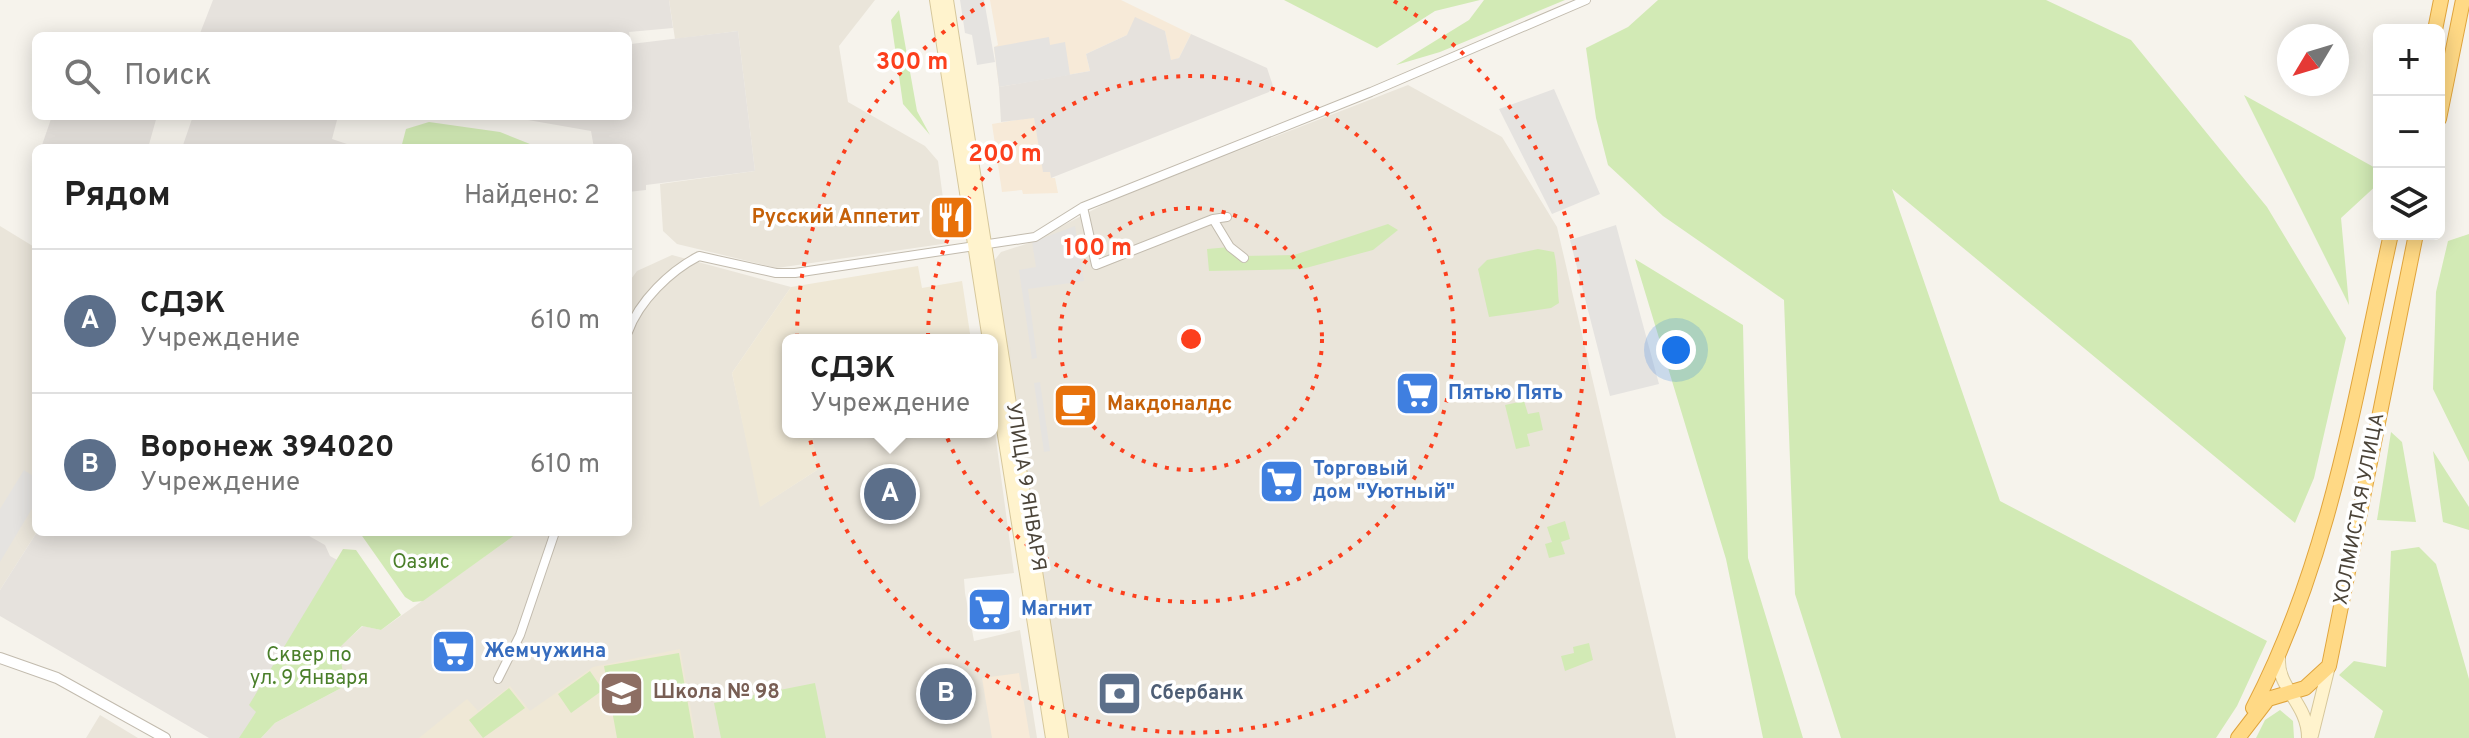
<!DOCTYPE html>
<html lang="ru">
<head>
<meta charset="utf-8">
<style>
	body { margin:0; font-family:Overpass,sans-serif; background:#f6f6f6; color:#222 }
	.controls { position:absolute; right:24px; top:24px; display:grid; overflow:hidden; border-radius:12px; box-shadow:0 4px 20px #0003 }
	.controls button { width:72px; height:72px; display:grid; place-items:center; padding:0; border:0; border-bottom:2px solid #e0e0e0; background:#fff; color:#222; font:40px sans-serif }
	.compass { position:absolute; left:2277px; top:24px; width:72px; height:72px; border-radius:50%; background:#fff; box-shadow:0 4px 20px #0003; rotate:232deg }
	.you { position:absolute; left:1676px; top:350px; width:28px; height:28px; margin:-20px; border:6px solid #fff; border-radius:50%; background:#1a73e8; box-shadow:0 0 0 12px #1a73e833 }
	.badge { display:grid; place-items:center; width:52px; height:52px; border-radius:50%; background:#fc3f1d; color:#fff; font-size:26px; font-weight:700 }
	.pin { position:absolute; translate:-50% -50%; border:4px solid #fff; box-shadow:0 2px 8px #0006 }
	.popup { position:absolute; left:782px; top:334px; width:216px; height:104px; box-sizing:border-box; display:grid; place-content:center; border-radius:12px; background:#fff; filter:drop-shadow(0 2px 6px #0005); font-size:26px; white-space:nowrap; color:#767676 }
	.popup b { font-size:30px; color:#222 }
	.popup::after { content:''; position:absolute; left:50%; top:100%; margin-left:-16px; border:16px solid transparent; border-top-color:#fff }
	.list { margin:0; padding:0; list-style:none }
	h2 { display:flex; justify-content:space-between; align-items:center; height:104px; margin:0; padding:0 32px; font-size:34px }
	h2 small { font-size:26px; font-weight:400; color:#767676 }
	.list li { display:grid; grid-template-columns:52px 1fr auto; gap:24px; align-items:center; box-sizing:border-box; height:144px; padding:0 32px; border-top:2px solid #e0e0e0 }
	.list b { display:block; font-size:30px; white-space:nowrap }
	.list p { margin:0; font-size:26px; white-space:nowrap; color:#767676 }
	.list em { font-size:26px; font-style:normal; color:#767676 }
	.icon { flex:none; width:44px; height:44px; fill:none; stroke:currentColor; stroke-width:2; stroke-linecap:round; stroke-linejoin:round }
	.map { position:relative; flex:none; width:2469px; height:738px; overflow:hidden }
	.search { position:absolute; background:#fff; box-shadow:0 4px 20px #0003; left:32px; top:32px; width:600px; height:88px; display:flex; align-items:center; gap:20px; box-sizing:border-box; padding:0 28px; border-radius:12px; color:#767676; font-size:30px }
	.panel { position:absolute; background:#fff; box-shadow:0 4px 20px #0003; left:32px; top:144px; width:600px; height:392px; border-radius:12px }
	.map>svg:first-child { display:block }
	.residential { fill:#eae5da }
	.commercial { fill:#f7ead8 }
	.industrial { fill:#e6e2dd }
	.education { fill:#efe8d6 }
	.green { fill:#d2eab5 }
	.parking { fill:#e5e3e0 }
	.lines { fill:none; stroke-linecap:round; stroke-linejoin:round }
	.minor-casing { stroke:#c2bbae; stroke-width:10 }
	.tertiary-casing { stroke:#c2bbae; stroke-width:12 }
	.secondary-casing { stroke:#d6c79b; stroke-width:14 }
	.trunk-casing { stroke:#e0a43c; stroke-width:16 }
	.minor { stroke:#fff; stroke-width:8 }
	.tertiary { stroke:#fff; stroke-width:10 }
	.secondary { stroke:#fff3cd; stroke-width:12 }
	.trunk { stroke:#ffd985; stroke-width:14 }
	.ring { fill:none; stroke:#fc3f1d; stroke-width:4; stroke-dasharray:4 8 }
	.labels { text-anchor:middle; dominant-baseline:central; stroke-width:7; stroke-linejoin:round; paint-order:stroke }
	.food-label { font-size:20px; font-weight:bold; fill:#c56008; stroke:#fff; text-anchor:end }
	.shop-label { font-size:20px; font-weight:bold; fill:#366cbe; stroke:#fff; text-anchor:start }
	.street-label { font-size:20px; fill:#4b4439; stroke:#fff }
	.park-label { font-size:20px; fill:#4a7f2a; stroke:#fff }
	.education-label { font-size:20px; font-weight:bold; fill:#785e54; stroke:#fff; text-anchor:start }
	.service-label { font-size:20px; font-weight:bold; fill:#4e5e75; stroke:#fff; text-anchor:start }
	.centre { fill:#fc3f1d; stroke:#fff; stroke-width:4 }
	.ring-label { font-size:24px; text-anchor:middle; font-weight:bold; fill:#fc3f1d; stroke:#fff; stroke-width:7; stroke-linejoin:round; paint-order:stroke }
</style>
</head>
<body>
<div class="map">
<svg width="2469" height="738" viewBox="0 0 2469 738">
	<rect width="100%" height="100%" fill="#f6f3ec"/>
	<path class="residential" d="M 669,0 L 875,0 L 839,46 L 848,102 L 925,146 L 938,161 L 949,243 L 777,268 L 677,244 L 663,231 L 660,184 L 755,171 L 738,31 L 675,39 Z
		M 1408,85 L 1502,137 L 1557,227 L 1676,738 L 1067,738 L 993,262 L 1001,252 L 1029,243 L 1116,198 Z
		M 0,226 L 36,248 L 37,532 L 0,590 Z
		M 672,255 L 791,287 L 732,373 L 761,506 L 817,470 L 812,432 L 992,432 L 992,410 L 1014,573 L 964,579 L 965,593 L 974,641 L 1020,630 L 1037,738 L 261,738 L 275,723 L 345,686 L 338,648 L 363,626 L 381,630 L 519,532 L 628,532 L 628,283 L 637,271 Z
		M 100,715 L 138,738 L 86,738 Z"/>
	<path class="commercial" d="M 990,0 L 1121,0 L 1191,34 L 1179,58 L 1171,61 L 1165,31 L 1127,35 L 1086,54 L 1090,71 L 999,87 L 994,47 L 998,45 Z
		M 1034,117 L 1044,172 L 1050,171 L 1051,178 L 1055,178 L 1058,193 L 1023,194 L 1022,190 L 1002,192 L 992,124 Z
		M 1019,673 L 1030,738 L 992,738 L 982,678 Z"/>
	<path class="industrial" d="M 213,0 L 669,0 L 673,28 L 629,32 L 631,44 L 738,31 L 755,171 L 646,185 L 646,190 L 628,192 L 628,148 L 594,148 L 591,131 L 505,116 L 628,116 L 628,36 L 199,36 Z
		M 1135,17 L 1165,31 L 1171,60 L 1179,58 L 1191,34 L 1267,68 L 1273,86 L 1269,92 L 1051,178 L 1050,172 L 1043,172 L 1034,118 L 1001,122 L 999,87 L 1090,71 L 1086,54 L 1127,35 Z
		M 52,116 L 157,116 L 148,148 L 41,148 Z
		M 193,116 L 342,116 L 342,120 L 337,120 L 332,139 L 359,148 L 182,148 Z
		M 37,532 L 302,532 L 325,545 L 330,556 L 339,561 L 244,738 L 209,738 L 0,616 L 0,590 Z"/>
	<path class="education" d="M 918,266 L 922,288 L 962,281 L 971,340 L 788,340 L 788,432 L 812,432 L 817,470 L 760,507 L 732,373 L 791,287 Z
		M 680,649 L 696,738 L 419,738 L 467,699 L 478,711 L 510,686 L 530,711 L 593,667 Z"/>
	<path class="green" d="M 1284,0 L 1480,0 L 1435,11 L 1377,48 Z
		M 1484,0 L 1565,0 L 1440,52 L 1396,65 L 1469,20 Z
		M 1658,0 L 2046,0 L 2131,40 L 2267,207 L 2346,338 L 2314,478 L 2295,523 L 1892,189 L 2000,501 L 2267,641 L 2237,706 L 2216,738 L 1841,738 L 1795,594 L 1784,300 L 1663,216 L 1608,165 L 1596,118 L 1586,48 L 1628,27 Z
		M 899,10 L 917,111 L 930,135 L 903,104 L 891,20 Z
		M 2244,95 L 2379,170 L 2379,183 L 2341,218 L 2349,305 Z
		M 429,122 L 500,132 L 540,148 L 401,148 L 406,129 Z
		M 1388,224 L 1398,230 L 1373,250 L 1302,269 L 1209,271 L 1207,249 L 1230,247 L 1239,256 L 1294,255 Z
		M 2469,234 L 2469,462 L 2433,389 L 2436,292 L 2448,241 Z
		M 1538,249 L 1554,252 C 1558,269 1557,285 1559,303 L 1551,308 L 1489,317 L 1478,269 L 1487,260 Z
		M 1635,259 L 1743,325 L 1748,558 L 1803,738 L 1763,738 L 1726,559 Z
		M 1524,401 L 1528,414 L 1539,412 L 1543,430 L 1527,434 L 1530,446 L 1516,449 L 1505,405 Z
		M 2391,432 L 2402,442 L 2416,522 L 2377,520 Z
		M 2433,451 L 2469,507 L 2469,530 L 2443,522 Z
		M 1565,521 L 1570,539 L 1561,542 L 1565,554 L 1549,558 L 1545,544 L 1552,542 L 1547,527 Z
		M 519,532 L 423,601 L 413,602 L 405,597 L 360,533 Z
		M 2419,547 L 2436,564 L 2469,679 L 2469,738 L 2374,738 L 2383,711 L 2339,675 L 2354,661 L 2386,667 L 2391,551 Z
		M 343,549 L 356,550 L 401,615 L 381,630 L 362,626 L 339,648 L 345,686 L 275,723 L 261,738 L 239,738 L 256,712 L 249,705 Z
		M 1589,643 L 1593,660 L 1565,671 L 1561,656 L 1574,653 L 1573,647 Z
		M 679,653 L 694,738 L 617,738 L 604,666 Z
		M 590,671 L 603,690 L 571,713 L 558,694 Z
		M 815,683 L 826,738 L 721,738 L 714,703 Z
		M 509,688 L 525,708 L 483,738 L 469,720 Z
		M 2280,710 L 2293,721 L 2294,738 L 2256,738 L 2265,720 Z"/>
	<path class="parking" d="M 960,0 L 984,0 L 995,62 L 977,65 L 972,35 L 965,33 Z
		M 1049,37 L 1050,45 L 1065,42 L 1070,75 L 999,87 L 994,47 Z
		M 1554,89 L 1600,194 L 1552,214 L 1499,109 Z
		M 1616,225 L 1659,384 L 1610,396 L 1570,240 Z
		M 1075,226 L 1084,281 L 1028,289 L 1037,358 L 1032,359 L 1019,270 L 1036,267 L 1032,242 Z
		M 1040,382 L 1050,451 L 1044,452 L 1034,383 Z
		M 24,470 L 36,478 L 36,502 L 0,562 L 0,509 Z"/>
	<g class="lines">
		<defs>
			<path id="minor" d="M 1083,207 L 1096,265 L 1213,219 L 1230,247 L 1244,258
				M 1213,219 L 1227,217
				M 628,332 C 639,301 670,271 699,256 L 776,273 L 795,273 L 1035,237 L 1083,207 L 1371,92 L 1586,0
				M 498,679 L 520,635 L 555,532"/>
			<path id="tertiary" d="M 0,658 L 57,678 L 165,738"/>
			<path id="secondary" d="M 936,0 L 989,340
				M 947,0 L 1062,738
				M 992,359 L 1052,738
				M 2279,658 C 2277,689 2308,703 2308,738
				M 2312,735 L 2329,666"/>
			<path id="trunk" d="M 2435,30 L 2441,0
				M 2439,119 L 2463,0
				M 2253,708 C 2330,560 2355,396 2391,234
				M 2238,738 L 2268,699 L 2305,688 L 2329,666 L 2416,234"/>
		</defs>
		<use href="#minor" class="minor-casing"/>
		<use href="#tertiary" class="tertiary-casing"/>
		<use href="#secondary" class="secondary-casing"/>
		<use href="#trunk" class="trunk-casing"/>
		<use href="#minor" class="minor"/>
		<use href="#tertiary" class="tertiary"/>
		<use href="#secondary" class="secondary"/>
		<use href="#trunk" class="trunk"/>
	</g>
	<g class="ring">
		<circle cx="1191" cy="339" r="131"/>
		<circle cx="1191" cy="339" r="263"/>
		<path d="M1394 1A394 394 0 1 1 988 1"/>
	</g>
	<defs>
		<symbol id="restaurant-square" viewBox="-11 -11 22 22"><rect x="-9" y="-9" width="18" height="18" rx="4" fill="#e8710a" stroke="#fff"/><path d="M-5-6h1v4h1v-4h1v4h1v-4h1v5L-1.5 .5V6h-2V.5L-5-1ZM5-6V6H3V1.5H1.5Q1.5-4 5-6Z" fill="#fff"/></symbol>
		<symbol id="supermarket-square" viewBox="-11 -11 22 22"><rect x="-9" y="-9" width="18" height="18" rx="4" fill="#3f7fe0" stroke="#fff"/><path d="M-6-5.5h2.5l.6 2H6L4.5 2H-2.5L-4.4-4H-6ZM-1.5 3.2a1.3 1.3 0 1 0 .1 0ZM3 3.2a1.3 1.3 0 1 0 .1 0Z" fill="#fff"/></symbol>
		<symbol id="cafe-square" viewBox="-11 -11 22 22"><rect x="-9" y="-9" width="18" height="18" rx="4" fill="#e8710a" stroke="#fff"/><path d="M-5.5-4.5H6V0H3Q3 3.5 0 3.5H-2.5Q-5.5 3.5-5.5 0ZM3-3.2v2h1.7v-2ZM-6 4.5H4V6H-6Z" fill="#fff"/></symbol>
		<symbol id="school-square" viewBox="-11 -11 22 22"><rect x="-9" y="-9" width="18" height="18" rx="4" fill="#8d6e63" stroke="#fff"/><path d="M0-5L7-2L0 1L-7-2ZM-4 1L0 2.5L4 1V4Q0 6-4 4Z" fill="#fff"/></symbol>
		<symbol id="bank-square" viewBox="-11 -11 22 22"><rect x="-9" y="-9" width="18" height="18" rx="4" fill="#5c6f8a" stroke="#fff"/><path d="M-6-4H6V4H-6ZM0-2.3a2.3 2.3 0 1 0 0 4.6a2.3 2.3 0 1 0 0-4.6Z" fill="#fff"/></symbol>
	</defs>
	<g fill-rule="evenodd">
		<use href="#restaurant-square" x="926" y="192" width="51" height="51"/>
		<use href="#supermarket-square" x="1392" y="368" width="51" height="51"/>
		<use href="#cafe-square" x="1050" y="380" width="51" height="51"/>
		<use href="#supermarket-square" x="1256" y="456" width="51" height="51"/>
		<use href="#supermarket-square" x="964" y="584" width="51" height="51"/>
		<use href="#supermarket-square" x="428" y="626" width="51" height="51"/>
		<use href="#school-square" x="596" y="668" width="51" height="51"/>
		<use href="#bank-square" x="1094" y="668" width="51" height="51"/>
	</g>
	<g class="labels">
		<g class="food-label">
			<text x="920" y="218">Русский Аппетит</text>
			<text x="1107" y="405" text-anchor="start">Макдоналдс</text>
		</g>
		<g class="shop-label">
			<text x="1448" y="394">Пятью Пять</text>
			<text x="1313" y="470">Торговый<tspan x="1313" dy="23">дом "Уютный"</tspan></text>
			<text x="1021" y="610">Магнит</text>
			<text x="484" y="652">Жемчужина</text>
		</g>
		<g class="street-label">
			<text transform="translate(1025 487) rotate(81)">УЛИЦА 9 ЯНВАРЯ</text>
			<text transform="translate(2360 509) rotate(-79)">ХОЛМИСТАЯ УЛИЦА</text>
		</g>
		<g class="park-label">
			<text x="421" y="563">Оазис</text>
			<text x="309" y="656">Сквер по<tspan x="309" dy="23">ул. 9 Января</tspan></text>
		</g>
		<g class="education-label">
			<text x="653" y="693">Школа № 98</text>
		</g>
		<g class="service-label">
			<text x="1150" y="694">Сбербанк</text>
		</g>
	</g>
	<circle cx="1191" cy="339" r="12" class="centre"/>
	<g class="ring-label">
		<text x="912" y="69">300 m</text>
		<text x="1005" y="161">200 m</text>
		<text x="1098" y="255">100 m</text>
	</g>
</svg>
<div class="controls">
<button>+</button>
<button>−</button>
<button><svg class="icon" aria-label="layers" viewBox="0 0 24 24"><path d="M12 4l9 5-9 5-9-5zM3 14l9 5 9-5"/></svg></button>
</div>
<svg class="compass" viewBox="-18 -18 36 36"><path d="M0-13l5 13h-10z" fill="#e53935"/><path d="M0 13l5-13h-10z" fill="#767676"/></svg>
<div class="you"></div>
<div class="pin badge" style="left:890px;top:494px;background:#5c6f8a">A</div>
<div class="popup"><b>СДЭК</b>Учреждение</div>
<div class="pin badge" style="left:946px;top:694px;background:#5c6f8a">B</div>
<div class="search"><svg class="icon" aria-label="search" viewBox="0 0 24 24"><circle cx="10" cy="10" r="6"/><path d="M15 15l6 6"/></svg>Поиск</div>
<section class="panel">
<h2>Рядом<small>Найдено: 2</small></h2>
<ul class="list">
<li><span class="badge" style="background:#5c6f8a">A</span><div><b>СДЭК</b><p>Учреждение</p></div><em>610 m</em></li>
<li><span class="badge" style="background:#5c6f8a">B</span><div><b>Воронеж 394020</b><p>Учреждение</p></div><em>610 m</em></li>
</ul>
</section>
</div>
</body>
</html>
